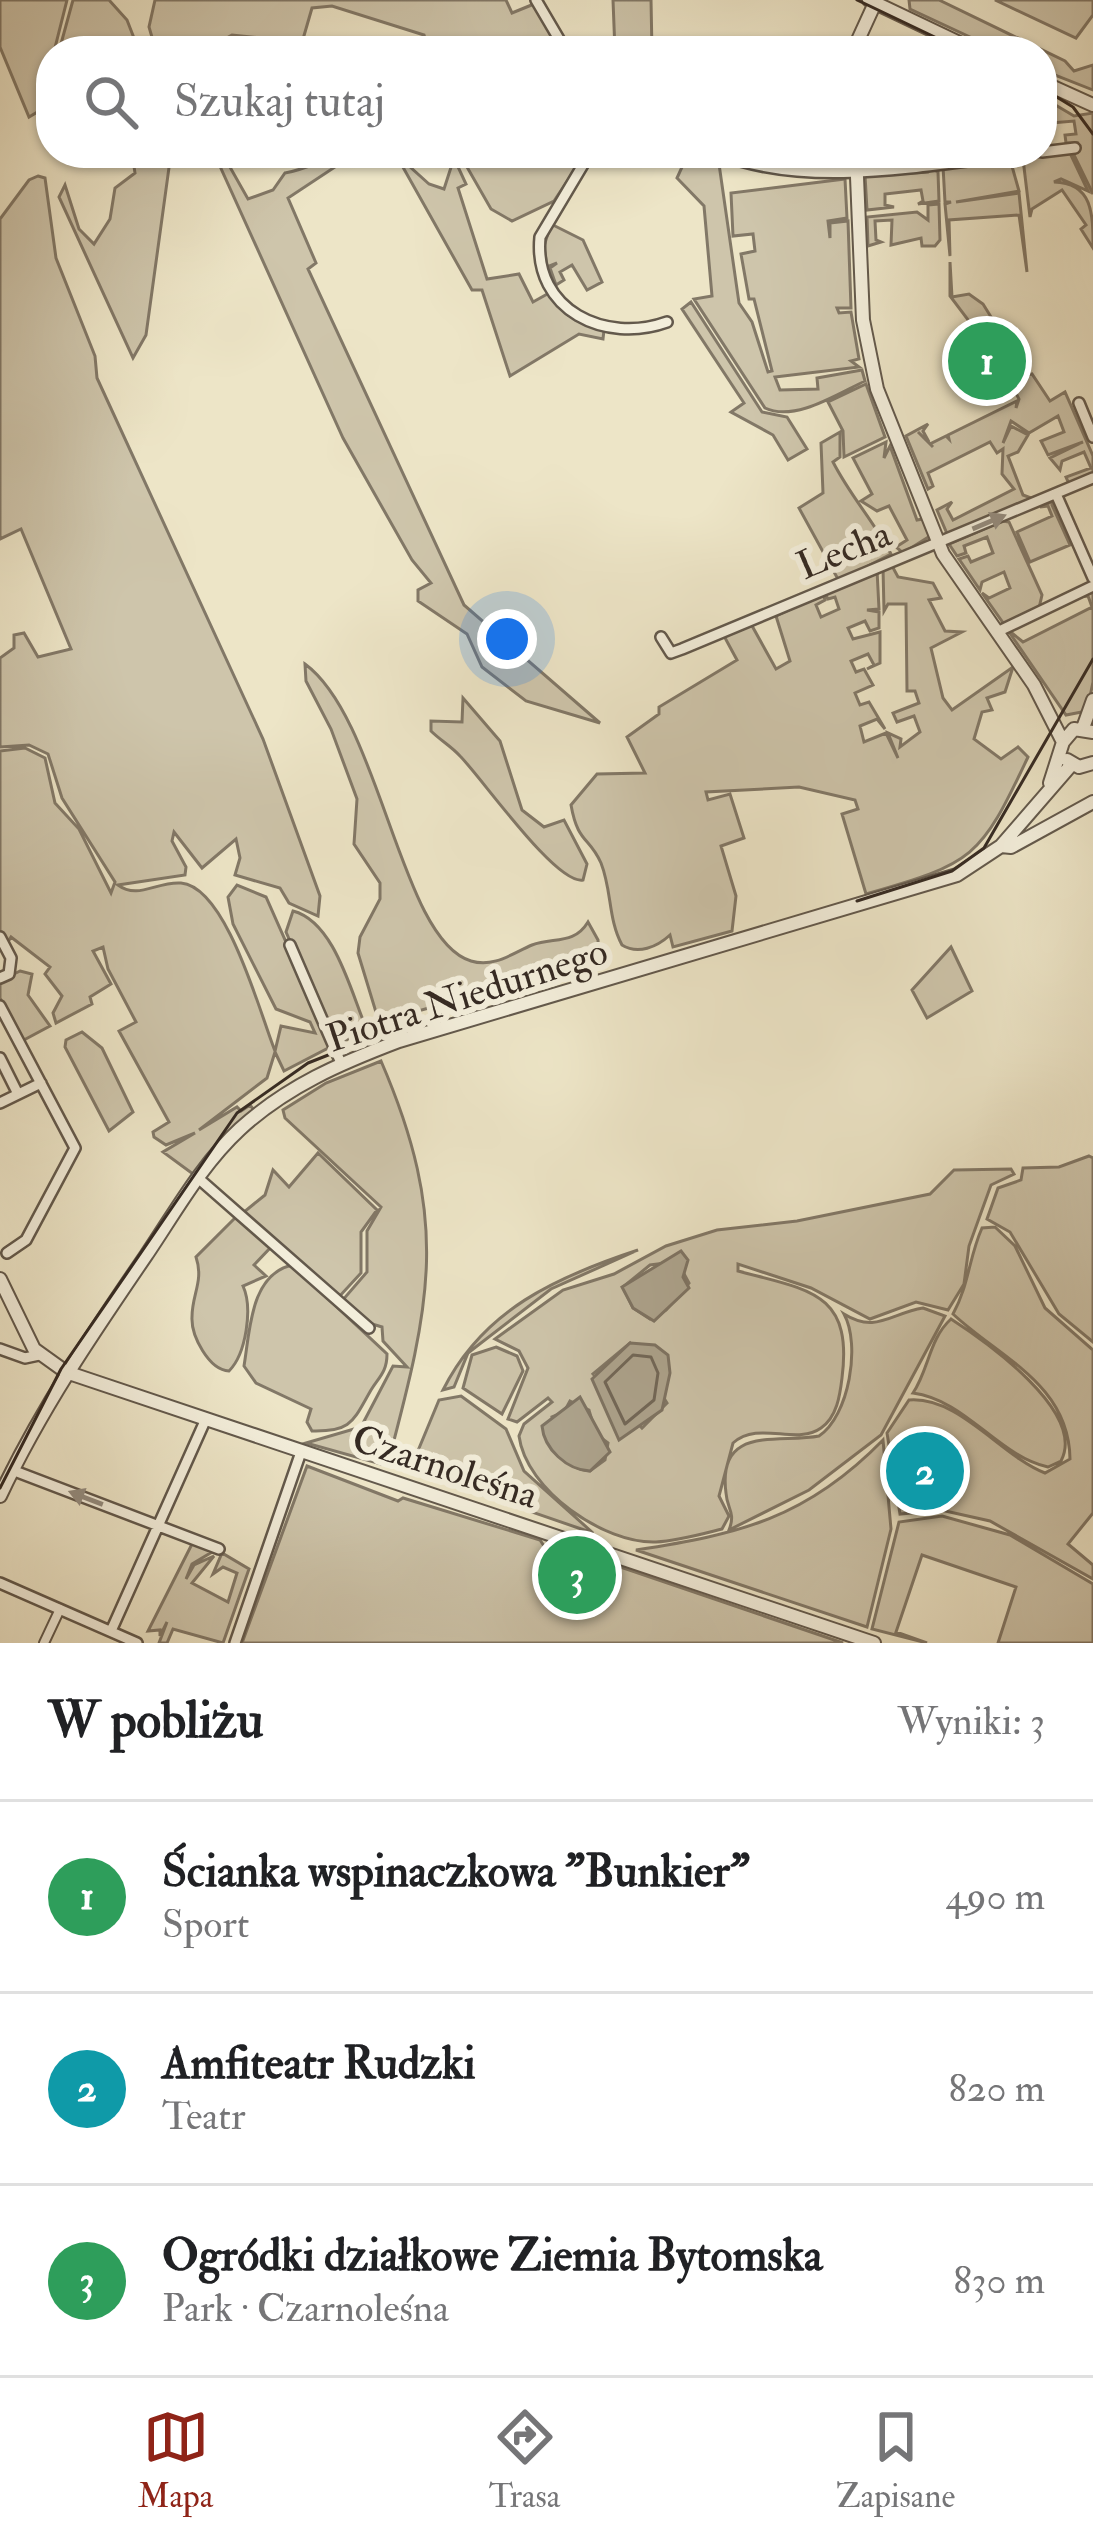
<!DOCTYPE html>
<html lang="pl">
<head>
<meta charset="utf-8">
<style>
	body { margin:0; font-family:"IM FELL Double Pica",serif; background:#f6f6f6; color:#202124 }
	.you { position:absolute; left:507px; top:639px; width:42px; height:42px; margin:-30px; border:9px solid #fff; border-radius:50%; background:#1a73e8; box-shadow:0 0 0 18px #1a73e833 }
	.badge { display:grid; place-items:center; width:78px; height:78px; border-radius:50%; background:#8f2418; color:#fff; font-size:39px; font-weight:700 }
	.pin { position:absolute; translate:-50% -50%; border:6px solid #fff; box-shadow:0 3px 12px #0006 }
	.list { margin:0; padding:0; list-style:none }
	h2 { display:flex; justify-content:space-between; align-items:center; height:156px; margin:0; padding:0 48px; font-size:51px }
	h2 small { font-size:39px; font-weight:400; color:#757577 }
	.list li { display:grid; grid-template-columns:78px 1fr auto; gap:36px; align-items:center; box-sizing:border-box; height:192px; padding:0 48px; border-top:3px solid #e0e0e0 }
	.list b { display:block; font-size:45px; white-space:nowrap }
	.list p { margin:0; font-size:39px; white-space:nowrap; color:#757577 }
	.list em { font-size:39px; font-style:normal; color:#757577 }
	.icon { flex:none; width:66px; height:66px; fill:none; stroke:currentColor; stroke-width:2; stroke-linecap:round; stroke-linejoin:round }
	.map { position:relative; flex:none; width:1093px; height:1643px; overflow:hidden }
	.search { position:absolute; background:#fff; box-shadow:0 3px 9px #0004; left:36px; right:36px; top:36px; height:132px; display:flex; align-items:center; gap:30px; box-sizing:border-box; padding:0 42px; border-radius:48px; color:#757577; font-size:45px }
	.sheet { height:732px; background:#fff }
	nav { display:flex; justify-content:space-around; align-items:center; box-sizing:border-box; height:168px; border-top:3px solid #e0e0e0; background:#fff; font-size:33px; color:#757577 }
	nav a { display:grid; justify-items:center; gap:6px }
	nav .on { color:#8f2418 }
	.map>svg:first-child { display:block }
	.green { fill:#cec5ab; stroke:#827867; stroke-width:3; fill-rule:evenodd }
	.water { fill:#aea58f; stroke:#7e7464; stroke-width:3 }
	.lines { fill:none; stroke-linecap:round; stroke-linejoin:round }
	.shore { stroke:#726859; stroke-width:3 }
	.pedestrian-casing { stroke:#63594c; stroke-width:12 }
	.minor-casing { stroke:#63594c; stroke-width:14 }
	.tertiary-casing { stroke:#63594c; stroke-width:16 }
	.pedestrian { stroke:#f3eedb; stroke-width:8 }
	.minor { stroke:#f3eedb; stroke-width:9 }
	.tertiary { stroke:#f3eedb; stroke-width:12 }
	.tram { stroke:#352a23; stroke-width:3 }
	.oneway { fill:#948c7f }
	.labels { text-anchor:middle; dominant-baseline:central; stroke-width:12; stroke-linejoin:round; paint-order:stroke }
	.street-label { font-size:39px; fill:#352a23; stroke:#f3eedb }
</style>
</head>
<body>
<div class="map">
<svg width="1093" height="1643" viewBox="0 0 1093 1643">
	<rect width="100%" height="100%" fill="#ede5c7"/>
	<filter id="stains"><feTurbulence type="fractalNoise" baseFrequency=".00167" numOctaves="4"/><feColorMatrix values="0 0 0 0 .2 0 0 0 0 .09 0 0 0 0 .02 0 0 0 .5 -.17"/></filter>
	<radialGradient id="worn" r=".72"><stop offset=".6" stop-color="#630" stop-opacity="0"/><stop offset="1" stop-color="#630" stop-opacity=".3"/></radialGradient>
	<path class="green" d="M 0,0 L 67,0 L 39,111 L 29,117 L 0,47 Z
		M 73,0 L 109,0 L 127,20 L 139,51 L 59,51 Z
		M 155,0 L 506,0 L 512,13 L 534,4 L 561,51 L 429,51 L 424,35 L 332,6 L 312,8 L 301,46 L 312,51 L 281,40 L 232,35 L 203,51 L 156,51 L 149,27 Z
		M 613,0 L 651,0 L 652,51 L 615,51 Z
		M 909,0 L 939,0 L 1065,61 L 1074,71 L 1093,65 L 1093,90 L 1042,70 L 1042,51 L 1000,51 L 910,9 Z
		M 995,0 L 1093,0 L 1093,15 L 1076,38 Z
		M 1042,97 L 1074,116 L 1093,113 L 1093,194 L 1073,153 L 1077,143 L 1066,143 L 1065,135 L 1076,134 L 1074,121 L 1051,123 L 1042,145 Z
		M 132,153 L 171,153 L 146,335 L 133,358 L 59,197 L 65,185 L 79,229 L 94,244 L 110,219 L 115,188 L 135,173 Z
		M 214,153 L 222,153 L 248,199 L 273,190 L 285,173 C 311,169 331,153 356,153 L 288,198 L 316,263 L 308,269 L 464,605 L 600,723 L 526,701 L 482,667 L 467,634 L 418,601 L 418,590 L 431,583 L 412,560 L 343,438 Z
		M 395,153 L 412,153 L 408,165 L 429,184 L 444,189 L 454,158 L 466,184 L 458,188 L 487,279 L 519,274 L 533,302 L 551,292 L 568,315 L 604,330 L 603,339 L 579,334 L 510,376 L 482,290 L 472,290 Z
		M 459,153 L 586,153 L 554,201 L 512,221 L 491,209 Z
		M 669,153 L 707,153 L 719,164 L 739,303 L 752,322 L 768,372 L 772,371 L 754,299 L 749,299 L 741,254 L 755,251 L 753,234 L 733,236 L 731,193 L 845,179 L 847,218 L 828,221 L 830,238 L 830,223 L 848,221 L 851,308 L 837,308 L 839,313 L 851,312 L 859,359 L 851,361 L 859,367 L 775,377 L 780,390 L 818,389 L 817,378 L 862,370 L 865,381 C 837,394 795,422 765,408 L 694,299 L 712,296 L 704,206 L 677,178 L 683,165 Z
		M 1070,153 L 1088,191 L 1061,179 L 1054,182 C 1093,183 1093,214 1093,248 L 1081,229 L 1086,225 L 1062,190 L 1032,209 L 1030,217 L 1023,159 Z
		M 1010,159 L 1019,191 L 956,202 L 1019,193 L 1027,272 L 1019,215 L 949,220 L 950,256 L 945,204 L 951,202 L 945,202 L 943,166 Z
		M 930,168 L 938,172 L 939,201 L 918,204 L 923,201 L 921,190 L 885,194 L 885,205 L 894,207 L 867,210 L 865,175 L 928,172 Z
		M 38,176 L 45,178 L 56,258 L 95,356 L 97,378 L 263,739 L 320,896 L 318,916 L 289,903 L 280,888 L 235,875 L 240,858 L 236,839 L 202,868 L 174,832 L 172,841 L 186,867 L 185,875 L 118,885 C 138,900 157,881 181,883 C 227,887 260,1014 275,1051 L 281,1026 L 315,1033 L 310,1022 L 276,1009 L 233,924 L 228,897 L 237,885 L 266,897 L 332,1046 L 284,1071 L 275,1052 L 267,1078 L 199,1130 L 237,1107 L 241,1111 L 250,1105 L 254,1110 L 193,1174 L 163,1152 L 195,1133 L 166,1145 L 154,1137 L 153,1132 L 169,1122 L 119,1031 L 136,1022 L 108,969 L 103,947 L 93,951 L 111,984 L 90,997 L 92,1004 L 56,1023 L 53,1013 L 62,996 L 45,974 L 50,967 L 11,937 L 6,945 L 0,932 L 0,751 L 25,748 L 45,758 L 55,803 L 79,829 L 111,893 L 115,882 L 62,798 L 48,754 L 29,745 L 0,747 L 0,658 L 14,648 L 14,635 L 24,633 L 38,657 L 71,649 L 21,529 L 0,539 L 0,219 L 29,180 Z
		M 939,204 L 940,240 L 935,246 L 922,246 L 921,238 L 891,245 L 892,220 L 875,221 L 876,240 L 881,242 L 868,246 L 867,217 L 917,212 L 928,220 L 928,205 Z
		M 551,224 L 583,240 L 602,282 L 587,290 L 572,265 L 560,272 L 564,280 L 556,285 L 550,268 L 557,263 L 547,267 L 544,246 Z
		M 950,262 L 952,297 L 969,294 L 983,304 L 1027,375 L 1032,374 L 1050,401 L 1065,392 L 1093,456 L 1093,476 L 1070,486 L 1066,477 L 1091,468 L 1084,452 L 1062,461 L 1060,470 L 1050,458 L 1083,442 L 1048,455 L 1041,441 L 1064,432 L 1058,416 L 1029,433 L 1011,421 L 1003,443 L 1011,426 L 1028,435 L 1018,452 L 1008,456 L 1023,495 L 1034,499 L 948,536 L 937,510 L 952,502 L 947,509 L 953,520 L 1014,489 L 1002,474 L 1003,449 L 997,453 L 990,442 L 928,473 L 933,486 L 928,489 L 906,436 L 928,424 L 923,431 L 929,442 L 918,432 L 933,447 L 930,444 L 946,436 L 949,439 L 948,435 L 1017,401 L 1016,408 L 1019,399 L 982,327 L 967,335 L 964,330 L 972,325 L 950,296 Z
		M 691,302 L 762,412 L 787,417 L 807,449 L 788,460 L 773,435 L 731,412 L 744,403 L 682,309 Z
		M 866,384 L 885,437 L 844,457 L 843,431 L 828,402 Z
		M 840,432 L 840,457 L 833,462 C 851,497 873,520 891,554 L 839,581 L 799,508 L 823,493 L 821,443 Z
		M 886,442 L 884,458 L 890,446 L 917,520 L 923,519 L 930,536 L 903,553 L 896,547 L 907,540 L 889,506 L 877,511 L 861,501 L 872,494 L 853,458 Z
		M 1056,500 L 1052,505 L 1070,545 L 1030,562 L 1017,532 L 1052,516 L 1048,506 L 1040,507 Z
		M 1002,521 L 1009,522 L 1042,595 L 1039,608 L 1004,624 L 982,593 L 989,598 L 1010,588 L 1004,572 L 982,582 L 980,590 L 959,559 L 968,556 L 971,562 L 993,553 L 987,537 L 964,546 L 966,553 L 957,556 L 949,544 Z
		M 891,564 L 898,577 L 933,583 L 941,598 L 929,600 L 945,631 L 962,632 L 931,648 L 943,698 L 952,710 L 1013,667 L 1005,692 L 987,698 L 992,710 L 982,712 L 974,739 L 1001,759 L 1018,747 L 1028,757 C 980,859 974,863 866,894 L 842,814 L 858,809 L 855,800 L 799,787 L 706,792 L 708,800 L 730,794 L 744,838 L 721,846 L 736,896 L 732,931 L 673,947 L 670,935 C 657,947 638,955 622,945 C 608,919 612,891 601,863 C 589,836 578,844 571,805 L 597,774 L 645,773 L 627,737 L 659,714 L 659,707 L 737,660 L 724,636 L 751,624 L 776,669 L 790,661 L 776,616 L 823,594 L 825,600 L 816,605 L 821,617 L 839,609 L 835,597 L 828,599 L 825,594 L 877,570 L 879,609 L 867,610 L 879,612 L 879,628 L 870,631 L 865,621 L 848,628 L 853,639 L 880,632 L 880,663 L 867,669 L 874,665 L 868,654 L 851,661 L 856,672 L 864,669 L 873,685 L 855,693 L 860,705 L 869,702 L 885,729 L 877,719 L 860,726 L 864,742 L 886,733 L 898,758 L 888,733 L 901,739 L 900,747 L 920,732 L 914,716 L 897,722 L 893,713 L 919,703 L 915,691 L 907,691 L 906,604 L 888,604 L 884,611 L 883,567 Z
		M 1093,592 L 1093,682 L 1087,711 L 1066,715 L 1007,629 L 1023,642 L 1092,607 L 1088,596 L 1079,597 Z
		M 305,664 C 381,720 400,940 471,961 C 494,968 513,953 532,945 C 554,937 574,945 588,922 L 598,940 L 599,960 L 379,1022 L 358,953 L 360,937 L 380,899 L 380,883 L 354,844 L 357,799 L 331,729 L 306,681 Z
		M 463,698 L 500,741 L 522,810 L 544,827 L 564,820 L 587,864 L 583,880 C 556,885 482,778 460,756 C 451,746 440,740 431,731 L 431,721 L 462,722 Z
		M 293,911 C 335,922 351,993 367,1030 L 336,1045 L 286,932 Z
		M 951,947 L 972,991 L 927,1018 L 912,990 Z
		M 20,971 L 32,974 L 28,995 L 50,1026 L 22,1041 L 0,998 L 0,981 Z
		M 82,1032 L 102,1048 L 133,1112 L 109,1131 L 65,1047 L 66,1040 Z
		M 381,1061 C 450,1221 431,1301 388,1463 L 381,1464 L 306,1443 L 361,1427 L 393,1366 L 407,1367 L 383,1341 L 382,1327 L 362,1321 L 341,1302 L 367,1272 L 367,1231 L 381,1207 L 285,1118 L 283,1110 L 326,1083 Z
		M 318,1153 L 377,1210 L 361,1232 L 361,1273 L 338,1298 L 244,1212 L 265,1195 L 273,1170 L 289,1187 Z
		M 1089,1156 L 1093,1158 L 1093,1342 L 1059,1314 L 1010,1232 L 987,1219 L 998,1188 L 1021,1180 L 1023,1168 L 1059,1167 Z
		M 954,1170 L 1011,1169 L 1014,1174 L 991,1185 L 969,1246 L 964,1284 L 948,1310 L 916,1302 L 870,1319 L 811,1288 L 738,1264 L 738,1271 C 809,1290 853,1292 842,1378 C 840,1395 837,1417 821,1428 C 796,1446 759,1420 733,1443 L 719,1496 L 729,1516 L 722,1529 C 702,1534 677,1541 656,1542 C 604,1544 526,1490 519,1436 L 524,1424 L 552,1402 L 548,1398 L 517,1422 L 508,1419 L 528,1368 L 519,1351 L 495,1339 L 563,1290 L 614,1274 L 666,1246 L 717,1230 L 797,1221 L 930,1194 ZM 665,1263 L 683,1272 L 689,1283 L 666,1310 L 650,1319 L 633,1308 L 623,1287 L 650,1265 ZM 630,1343 L 667,1403 L 642,1428 L 593,1374 ZM 570,1401 L 589,1410 L 596,1434 L 608,1443 L 605,1460 L 590,1471 C 560,1469 558,1441 552,1417 L 564,1412 Z
		M 237,1216 L 271,1247 L 254,1265 L 266,1276 L 243,1286 C 253,1308 246,1354 229,1371 C 209,1370 191,1336 192,1317 C 192,1294 204,1281 196,1257 Z
		M 995,1227 L 1015,1246 L 1045,1308 L 1093,1350 L 1093,1513 L 1068,1544 L 1093,1565 L 1093,1579 L 990,1521 L 941,1510 L 900,1514 L 887,1433 L 909,1400 C 959,1396 1001,1456 1045,1473 L 1070,1459 C 1069,1384 1000,1358 953,1314 C 969,1285 969,1257 982,1228 Z
		M 638,1250 L 551,1289 L 468,1353 L 454,1387 L 443,1390 C 483,1310 556,1277 638,1250 Z
		M 292,1265 L 387,1354 C 387,1372 379,1377 371,1390 C 353,1421 352,1432 312,1431 L 307,1422 L 311,1409 L 256,1383 L 244,1366 C 250,1331 250,1275 292,1265 Z
		M 923,1308 L 945,1316 L 881,1435 L 809,1490 L 729,1530 C 736,1512 727,1509 726,1493 C 717,1424 779,1444 819,1436 C 849,1416 861,1345 844,1314 C 876,1334 891,1313 923,1308 Z
		M 951,1319 C 985,1341 1087,1412 1061,1461 L 1048,1467 C 998,1456 966,1400 913,1393 C 929,1369 929,1339 951,1319 Z
		M 496,1347 L 517,1356 L 523,1371 L 502,1414 L 463,1388 L 472,1355 Z
		M 461,1396 L 506,1429 L 524,1471 L 593,1533 L 410,1470 L 439,1400 Z
		M 883,1440 L 891,1529 L 867,1627 L 636,1550 C 739,1534 806,1519 883,1440 Z
		M 307,1466 L 398,1501 L 403,1498 L 540,1540 L 546,1549 L 553,1544 L 843,1643 L 242,1643 Z
		M 942,1516 L 1010,1535 L 1093,1584 L 1093,1643 L 998,1643 L 1016,1587 L 922,1555 L 896,1632 L 927,1643 L 872,1629 L 899,1522 Z
		M 193,1542 L 212,1552 L 192,1564 L 186,1579 L 194,1565 L 214,1556 L 192,1583 L 228,1602 L 237,1573 L 223,1567 L 213,1574 L 222,1553 L 249,1569 L 223,1643 L 173,1629 L 167,1643 L 159,1643 L 167,1622 L 160,1636 L 160,1630 L 148,1631 Z"/>
	<path class="water" d="M 681,1251 L 688,1260 L 683,1277 L 689,1288 L 654,1321 L 633,1308 L 622,1287 Z
		M 630,1343 L 655,1345 L 668,1355 L 670,1373 L 662,1410 L 619,1440 L 592,1379 Z
		M 580,1397 L 610,1452 L 590,1471 C 567,1470 544,1449 542,1426 Z"/>
	<g class="lines">
		<path class="shore" d="M 633,1355 L 651,1357 L 658,1373 L 654,1400 L 625,1424 L 605,1382 Z"/>
		<defs>
			<path id="pedestrian" d="M 44,1643 L 60,1609"/>
			<path id="minor" d="M 536,0 L 566,51
				M 1042,152 L 1075,148
				M 590,153 L 540,237 C 533,311 606,344 667,322
				M 717,153 C 811,191 931,164 1029,153
				M 1079,403 L 1093,437
				M 1056,494 L 1093,578
				M 997,632 L 1093,586
				M 661,637 L 671,653 L 682,649 L 1093,478
				M 0,937 L 11,958 L 9,974 L 0,978
				M 290,945 L 341,1063
				M 0,1006 L 75,1148 L 26,1240 L 7,1253
				M 0,1058 L 18,1094
				M 0,1103 L 41,1083
				M 198,1178 L 369,1328
				M 0,1349 L 25,1358 L 39,1355
				M 12,1470 L 219,1549
				M 0,1583 L 137,1643
				M 111,1631 L 205,1421
				M 235,1643 L 301,1452"/>
			<path id="tertiary" d="M 869,0 L 976,51
				M 853,51 L 875,3
				M 1042,82 L 1093,105
				M 856,153 L 863,320 L 877,389 L 943,554 L 1034,685 L 1063,742
				M 1083,728 L 1093,700
				M 1067,760 L 1079,767 L 1093,763
				M 1050,783 L 1063,742 L 1074,729 L 1093,732
				M 1001,846 L 1011,847 L 1093,802
				M 0,1279 L 34,1349 L 66,1372 L 874,1643
				M 0,1496 C 41,1409 93,1333 147,1254 C 176,1211 202,1164 240,1129 C 287,1086 341,1063 399,1041 L 957,875 L 1001,846 L 1072,764"/>
		</defs>
		<use href="#pedestrian" class="pedestrian-casing"/>
		<use href="#minor" class="minor-casing"/>
		<use href="#tertiary" class="tertiary-casing"/>
		<use href="#pedestrian" class="pedestrian"/>
		<use href="#minor" class="minor"/>
		<use href="#tertiary" class="tertiary"/>
		<path class="tram" d="M 857,0 L 964,51
			M 1042,88 L 1073,107 L 1093,134
			M 857,901 L 952,871 L 984,848 L 1093,659
			M 0,1488 L 61,1369 L 237,1113 L 308,1063 L 412,1022 L 470,1006"/>
	</g>
	<defs><path id="oneway-solid" d="M-6-.8H1V-3.2L6.5 0L1 3.2V.8H-6Z" transform="scale(3)"/></defs>
	<g class="oneway">
		<use href="#oneway-solid" transform="translate(989 522) rotate(-23)"/>
		<use href="#oneway-solid" transform="translate(86 1498) rotate(-159)"/>
	</g>
	<g class="labels">
		<g class="street-label">
			<text transform="translate(844 550) rotate(-22)">Lecha</text>
			<text transform="translate(467 995) rotate(-18)">Piotra Niedurnego</text>
			<text transform="translate(445 1467) rotate(18)">Czarnoleśna</text>
		</g>
	</g>
	<rect width="100%" height="100%" filter="url(#stains)"/>
	<rect width="100%" height="100%" fill="url(#worn)"/>
</svg>
<div class="you"></div>
<div class="pin badge" style="left:987px;top:361px;background:#2e9e5b">1</div>
<div class="pin badge" style="left:925px;top:1471px;background:#0f9aa8">2</div>
<div class="pin badge" style="left:577px;top:1575px;background:#2e9e5b">3</div>
<div class="search"><svg class="icon" aria-label="search" viewBox="0 0 24 24"><circle cx="10" cy="10" r="6"/><path d="M15 15l6 6"/></svg>Szukaj tutaj</div>
</div>
<section class="sheet">
<h2>W pobliżu<small>Wyniki: 3</small></h2>
<ul class="list">
<li><span class="badge" style="background:#2e9e5b">1</span><div><b>Ścianka wspinaczkowa &quot;Bunkier&quot;</b><p>Sport</p></div><em>490 m</em></li>
<li><span class="badge" style="background:#0f9aa8">2</span><div><b>Amfiteatr Rudzki</b><p>Teatr</p></div><em>820 m</em></li>
<li><span class="badge" style="background:#2e9e5b">3</span><div><b>Ogródki działkowe Ziemia Bytomska</b><p>Park · Czarnoleśna</p></div><em>830 m</em></li>
</ul>
</section>
<nav>
<a class="on"><svg class="icon" aria-label="map" viewBox="0 0 24 24"><path d="M3 6l6-2 6 2 6-2v14l-6 2-6-2-6 2zM9 4v14M15 6v14"/></svg>Mapa</a>
<a><svg class="icon" aria-label="directions" viewBox="0 0 24 24"><path d="M12 3l9 9-9 9-9-9zM9 14v-3h6M13 9l2 2-2 2"/></svg>Trasa</a>
<a><svg class="icon" aria-label="saved" viewBox="0 0 24 24"><path d="M7 4h10v16l-5-4-5 4z"/></svg>Zapisane</a>
</nav>
</body>
</html>
